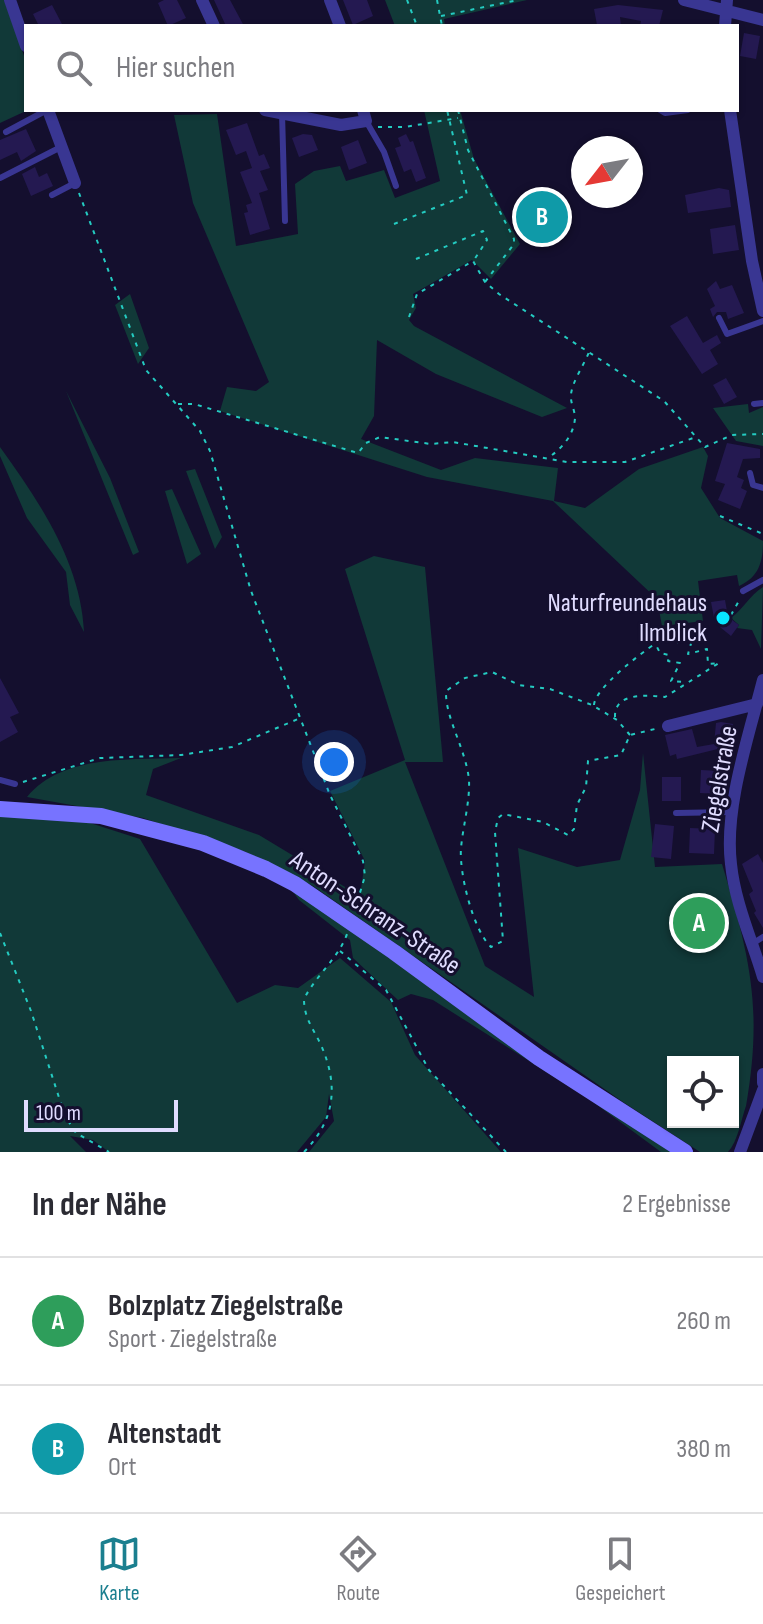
<!DOCTYPE html>
<html lang="de">
<head>
<meta charset="utf-8">
<style>
	body { margin:0; font-family:"Sofia Sans Condensed",sans-serif; background:#f2f2f3; color:#2b2b33 }
	.controls { position:absolute; right:24px; bottom:24px; display:grid; overflow:hidden; border-radius:0px; box-shadow:0 2px 6px #0004 }
	.controls button { width:72px; height:72px; display:grid; place-items:center; padding:0; border:0; border-bottom:2px solid #e1e1e2; background:#fff; color:#2b2b33; font:40px sans-serif }
	.compass { position:absolute; left:571px; top:136px; width:72px; height:72px; border-radius:50%; background:#fff; box-shadow:0 2px 6px #0004; rotate:239deg }
	.scale { position:absolute; left:24px; bottom:20px; width:154px; box-sizing:border-box; padding-left:8px; border:4px solid #e0dcff; border-top:0; font-size:22px; line-height:28px; white-space:nowrap; color:#e0dcff; -webkit-text-stroke:6px #140f2e; paint-order:stroke }
	.you { position:absolute; left:334px; top:762px; width:28px; height:28px; margin:-20px; border:6px solid #fff; border-radius:50%; background:#1a73e8; box-shadow:0 0 0 12px #1a73e833 }
	.badge { display:grid; place-items:center; width:52px; height:52px; border-radius:50%; background:#1b7f8f; color:#fff; font-size:26px; font-weight:700 }
	.pin { position:absolute; translate:-50% -50%; border:4px solid #fff; box-shadow:0 2px 8px #0006 }
	.list { margin:0; padding:0; list-style:none }
	h2 { display:flex; justify-content:space-between; align-items:center; height:104px; margin:0; padding:0 32px; font-size:34px }
	h2 small { font-size:26px; font-weight:400; color:#7c7c81 }
	.list li { display:grid; grid-template-columns:52px 1fr auto; gap:24px; align-items:center; box-sizing:border-box; height:128px; padding:0 32px; border-top:2px solid #e1e1e2 }
	.list b { display:block; font-size:30px; white-space:nowrap }
	.list p { margin:0; font-size:26px; white-space:nowrap; color:#7c7c81 }
	.list em { font-size:26px; font-style:normal; color:#7c7c81 }
	.icon { flex:none; width:44px; height:44px; fill:none; stroke:currentColor; stroke-width:2; stroke-linecap:round; stroke-linejoin:round }
	.map { position:relative; flex:none; width:763px; height:1152px; overflow:hidden }
	.search { position:absolute; background:#fff; box-shadow:0 2px 6px #0004; left:24px; right:24px; top:24px; height:88px; display:flex; align-items:center; gap:20px; box-sizing:border-box; padding:0 28px; border-radius:0px; color:#7c7c81; font-size:30px }
	.sheet { height:360px; background:#fff }
	nav { display:flex; justify-content:space-around; align-items:center; box-sizing:border-box; height:112px; border-top:2px solid #e1e1e2; background:#fff; font-size:22px; color:#7c7c81 }
	nav a { display:grid; justify-items:center; gap:4px }
	nav .on { color:#1b7f8f }
	.map>svg:first-child { display:block }
	.green { fill:#113938; fill-rule:evenodd }
	.building { fill:#241951 }
	.lines { fill:none; stroke-linecap:round; stroke-linejoin:round }
	.path { stroke:#24cbc1; stroke-width:2; stroke-dasharray:4 6; stroke-linecap:butt }
	.lane { stroke:#393692; stroke-width:6 }
	.street { stroke:#393692; stroke-width:12 }
	.secondary { stroke:#7773ff; stroke-width:16 }
	.poi-dot { fill:#08e6ff; stroke:#140f2e; stroke-width:3 }
	.labels { text-anchor:middle; dominant-baseline:central; stroke-width:6; stroke-linejoin:round; paint-order:stroke }
	.poi-label { font-size:26px; fill:#e0dcff; stroke:#140f2e; text-anchor:end }
	.street-label { font-size:26px; fill:#e0dcff; stroke:#140f2e }
</style>
</head>
<body>
<div class="map">
<svg width="763" height="1152" viewBox="0 0 763 1152">
	<rect width="100%" height="100%" fill="#140f2e"/>
	<path class="green" d="M 0,0 L 4,0 L 26,61 L 28,110 L 0,123 Z
		M 385,0 L 527,0 L 444,19 L 445,26 L 395,26 Z
		M 424,110 L 460,110 L 474,159 L 520,244 L 491,279 L 472,260 L 413,294 L 416,308 L 409,320 L 414,326 L 567,408 L 542,417 L 436,374 L 377,340 L 374,416 L 361,439 L 441,470 L 475,458 L 558,468 L 554,501 L 585,508 L 639,469 L 703,447 L 708,456 L 701,488 L 720,518 L 763,541 C 763,562 759,577 739,586 L 737,575 L 698,581 L 703,621 L 662,626 L 657,599 L 553,501 L 427,477 L 220,411 L 227,387 L 256,391 L 269,382 L 193,203 L 174,115 L 217,114 L 236,246 L 298,234 L 295,184 L 314,171 L 340,166 L 346,181 L 384,170 L 395,198 L 440,181 Z
		M 130,294 L 149,348 L 138,364 L 115,305 Z
		M 66,391 L 110,478 L 139,552 L 133,555 Z
		M 748,404 L 749,413 L 763,407 L 763,446 L 736,441 L 713,408 Z
		M 0,447 C 39,501 81,563 84,632 L 70,605 L 66,572 L 27,518 L 0,456 Z
		M 195,469 L 222,537 L 215,549 L 186,471 Z
		M 172,489 L 201,554 L 187,564 L 165,491 Z
		M 374,556 L 425,567 L 443,762 L 405,762 L 485,966 L 534,997 L 518,848 L 577,867 L 620,860 L 640,790 L 643,753 L 655,867 L 722,864 C 750,957 763,1008 746,1106 C 741,1120 738,1141 728,1152 L 700,1152 L 623,1102 L 313,886 L 246,852 L 143,818 L 27,797 C 62,754 131,760 181,758 L 153,769 L 146,795 L 259,835 L 360,896 L 365,861 L 330,791 L 405,760 L 345,569 ZM 673,1062 L 733,1062 L 733,1122 L 673,1122 Z
		M 763,587 L 761,649 L 752,630 L 737,628 L 739,625 L 731,618 C 744,608 749,596 763,587 Z
		M 0,815 L 84,821 L 140,839 L 237,1003 L 275,985 L 298,988 L 340,958 L 391,1002 L 415,1055 L 501,1152 L 309,1152 L 334,1121 L 329,1094 L 326,1117 L 297,1152 L 109,1152 L 93,1140 L 70,1136 L 86,1152 L 0,1152 Z
		M 291,889 L 675,1152 L 661,1152 L 589,1099 L 433,1000 L 411,994 L 398,1000 L 353,958 L 350,940 L 299,900 Z"/>
	<path class="building" d="M 164,0 L 177,0 L 186,18 L 168,26 L 158,3 Z
		M 214,0 L 230,0 L 244,26 L 226,26 Z
		M 343,0 L 367,0 L 373,16 L 353,25 Z
		M 52,5 L 63,26 L 39,26 L 33,14 Z
		M 618,5 L 663,10 L 659,26 L 640,26 L 641,21 L 620,17 L 621,26 L 597,25 L 594,9 Z
		M 744,33 L 760,36 L 756,59 L 740,56 Z
		M 247,123 L 259,156 L 264,154 L 270,168 L 260,171 L 268,190 L 259,193 L 270,229 L 250,235 L 244,213 L 248,212 L 246,205 L 252,203 L 240,172 L 252,168 L 246,151 L 236,155 L 226,130 Z
		M 26,129 L 36,151 L 21,161 L 17,152 L 0,160 L 0,140 Z
		M 303,134 L 312,135 L 318,150 L 299,157 L 292,138 Z
		M 406,134 L 410,142 L 413,141 L 426,178 L 416,182 L 411,169 L 404,172 L 395,148 L 401,146 L 398,138 Z
		M 358,140 L 367,163 L 349,170 L 341,147 Z
		M 35,167 L 39,177 L 47,173 L 53,186 L 31,196 L 22,174 Z
		M 719,188 L 729,190 L 731,207 L 688,213 L 685,195 Z
		M 735,225 L 739,250 L 713,254 L 710,229 Z
		M 716,281 L 720,289 L 732,285 L 744,313 L 728,319 L 726,312 L 717,312 L 713,317 L 710,309 L 715,306 L 707,289 Z
		M 687,316 L 703,343 L 717,335 L 721,343 L 710,350 L 718,364 L 702,374 L 670,326 Z
		M 726,378 L 737,397 L 724,404 L 713,385 Z
		M 727,443 L 760,449 L 760,458 L 743,459 L 737,477 L 744,480 L 741,488 L 747,491 L 740,509 L 718,500 L 725,484 L 715,481 Z
		M 725,600 L 728,617 L 739,625 L 731,636 L 715,623 L 711,602 Z
		M 0,678 L 19,713 L 10,717 L 18,732 L 0,742 Z
		M 721,722 L 733,724 L 730,746 L 677,759 L 676,754 L 670,756 L 665,735 L 692,729 L 697,747 L 714,744 L 716,723 Z
		M 701,770 L 720,771 L 718,794 L 700,793 Z
		M 662,777 L 681,777 L 681,801 L 662,801 Z
		M 655,824 L 674,826 L 671,859 L 651,857 Z
		M 690,828 L 715,829 L 714,854 L 689,853 Z
		M 758,854 L 763,863 L 763,928 L 754,913 L 756,911 L 749,894 L 753,891 L 742,864 Z"/>
	<g class="lines">
		<path class="path" d="M 407,0 L 417,26
			M 437,0 L 442,26
			M 441,16 L 518,0
			M 458,110 L 468,150 L 514,239 L 514,244 L 485,282
			M 378,127 L 405,127 L 458,118
			M 79,193 L 146,370 L 200,431 L 210,451 L 251,591 L 330,795 L 363,861 L 365,876 L 356,906
			M 394,224 L 467,195 L 447,110
			M 416,259 L 483,231 L 487,240 L 474,260
			M 409,317 L 417,294 L 473,261 L 485,282 L 499,294 L 664,401 L 705,447 L 732,435 L 763,434
			M 178,404 L 194,404 L 358,453 L 366,443 L 380,437 L 431,444 L 453,442 L 567,462 L 625,462 L 696,437
			M 552,455 C 563,447 574,434 575,418 C 575,410 570,403 571,394 C 573,380 584,365 589,352
			M 720,516 L 763,534
			M 731,615 L 740,599
			M 594,705 C 595,688 640,654 656,643
			M 615,717 C 614,692 648,695 665,697 L 719,663 L 708,664 L 707,649 L 688,654 L 692,640 L 686,638 L 678,643 L 681,629 L 676,628 L 656,645 L 660,653 L 669,655 L 668,661 L 680,663 L 671,681 L 685,682
			M 630,735 L 617,720 L 592,705 L 550,689 L 519,685 L 492,672 L 465,678 L 446,691 C 445,718 466,749 469,780 C 470,802 463,826 461,848 C 459,873 473,930 491,947 L 503,941 L 495,832 L 498,818 L 503,814 L 543,822 L 568,835 L 574,829 L 577,805 L 586,787 L 588,761 L 621,755 L 630,735 L 659,728
			M 23,782 L 100,758 L 181,755 L 232,747 L 298,719
			M 0,933 L 31,1011 L 65,1116 L 76,1133 L 109,1152
			M 340,951 L 386,990 L 429,1070 L 506,1152
			M 304,1152 C 335,1120 339,1086 321,1045 C 313,1028 304,1018 304,999 C 316,975 338,959 347,934"/>
		<path class="lane" d="M 660,110 L 665,113 L 688,110
			M 282,113 L 285,221
			M 366,121 L 384,152 L 396,186
			M 6,132 L 47,110
			M 0,178 L 61,147
			M 52,195 L 75,183
			M 719,318 L 727,334 L 763,321
			M 754,404 L 763,403
			M 750,473 L 753,485 L 763,488
			M 743,591 L 763,580
			M 0,780 L 15,784
			M 676,813 L 733,812
			M 752,944 L 763,937"/>
		<path class="street" d="M 10,0 L 26,46
			M 202,0 L 214,26
			M 330,0 L 340,26
			M 684,0 L 763,20
			M 725,26 L 727,0
			M 48,110 L 75,183
			M 265,110 L 341,125 L 366,121 L 363,110
			M 730,110 L 752,261 L 763,311
			M 763,680 C 749,735 724,808 731,864 C 735,903 752,940 763,977
			M 668,726 L 757,704
			M 763,1074 L 763,1083
			M 740,1152 L 763,1090"/>
		<path class="secondary" d="M 0,809 L 101,816 L 203,843 L 266,869 L 295,884 L 394,952 L 539,1058 L 685,1152"/>
	</g>
	<circle class="poi-dot" cx="723" cy="618" r="8"/>
	<g class="labels">
		<g class="poi-label">
			<text x="707" y="603">Naturfreundehaus<tspan x="707" dy="30">Ilmblick</tspan></text>
		</g>
		<g class="street-label">
			<text transform="translate(720 779) rotate(-80)">Ziegelstraße</text>
			<text transform="translate(375 913) rotate(34)">Anton-Schranz-Straße</text>
		</g>
	</g>
</svg>
<div class="controls">
<button><svg class="icon" aria-label="locate" viewBox="0 0 24 24"><circle cx="12" cy="12" r="6"/><path d="M12 2v4M12 18v4M2 12h4M18 12h4"/></svg></button>
</div>
<svg class="compass" viewBox="-18 -18 36 36"><path d="M0-13l5 13h-10z" fill="#e53935"/><path d="M0 13l5-13h-10z" fill="#7c7c81"/></svg>
<div class="scale">100 m</div>
<div class="you"></div>
<div class="pin badge" style="left:699px;top:923px;background:#2e9e5b">A</div>
<div class="pin badge" style="left:542px;top:217px;background:#0f9aa8">B</div>
<div class="search"><svg class="icon" aria-label="search" viewBox="0 0 24 24"><circle cx="10" cy="10" r="6"/><path d="M15 15l6 6"/></svg>Hier suchen</div>
</div>
<section class="sheet">
<h2>In der Nähe<small>2 Ergebnisse</small></h2>
<ul class="list">
<li><span class="badge" style="background:#2e9e5b">A</span><div><b>Bolzplatz Ziegelstraße</b><p>Sport · Ziegelstraße</p></div><em>260 m</em></li>
<li><span class="badge" style="background:#0f9aa8">B</span><div><b>Altenstadt</b><p>Ort</p></div><em>380 m</em></li>
</ul>
</section>
<nav>
<a class="on"><svg class="icon" aria-label="map" viewBox="0 0 24 24"><path d="M3 6l6-2 6 2 6-2v14l-6 2-6-2-6 2zM9 4v14M15 6v14"/></svg>Karte</a>
<a><svg class="icon" aria-label="directions" viewBox="0 0 24 24"><path d="M12 3l9 9-9 9-9-9zM9 14v-3h6M13 9l2 2-2 2"/></svg>Route</a>
<a><svg class="icon" aria-label="saved" viewBox="0 0 24 24"><path d="M7 4h10v16l-5-4-5 4z"/></svg>Gespeichert</a>
</nav>
</body>
</html>
